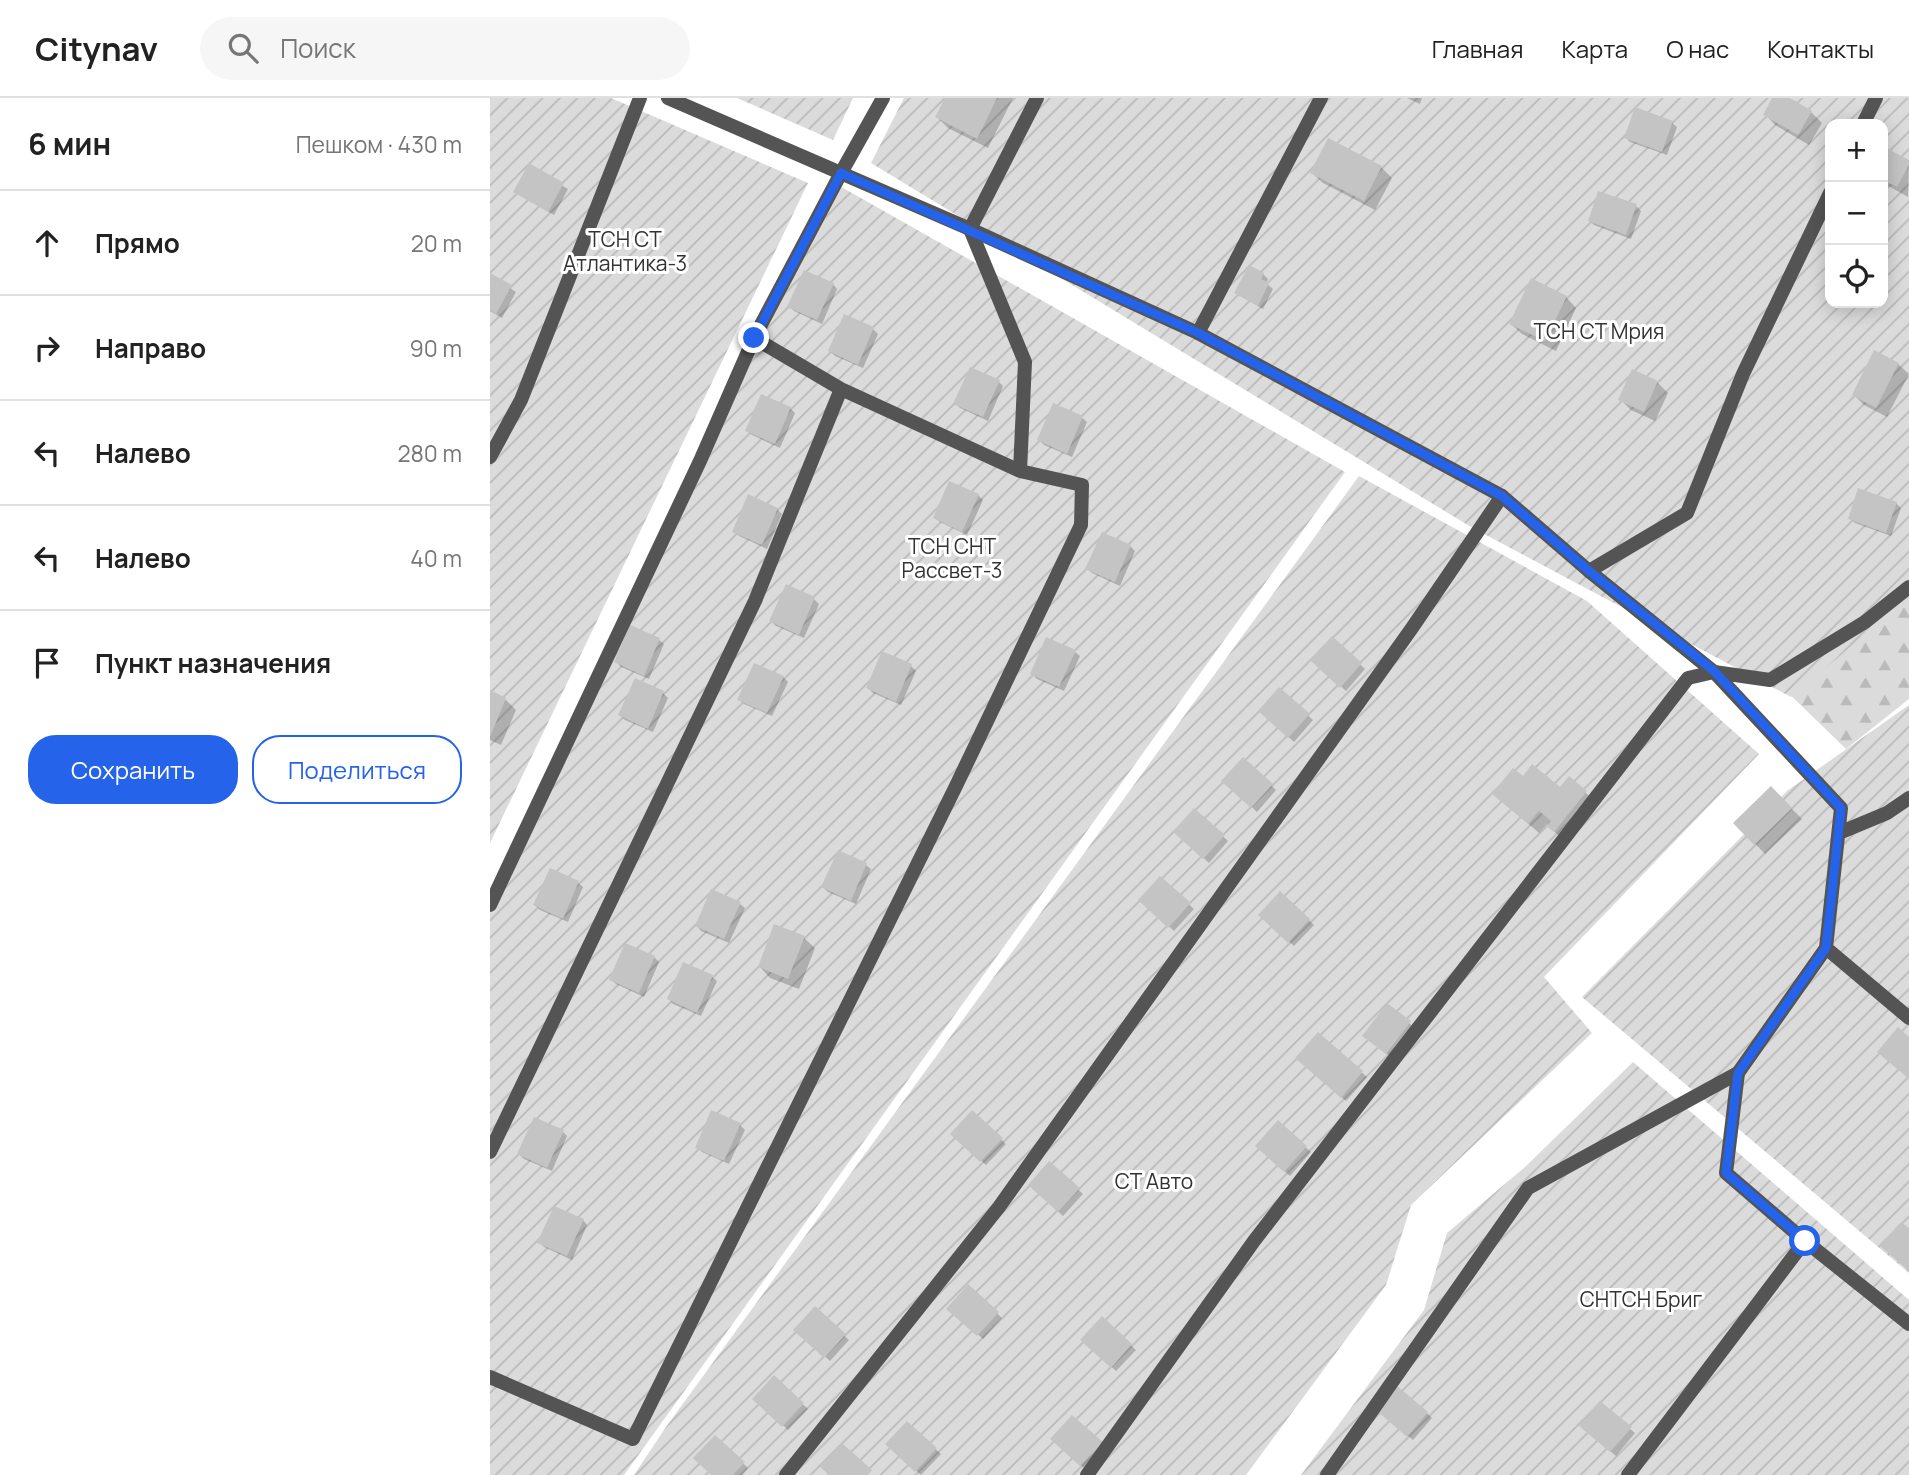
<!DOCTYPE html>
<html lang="ru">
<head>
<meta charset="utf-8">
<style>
	body { margin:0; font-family:Manrope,sans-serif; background:#f6f6f6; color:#222 }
	.controls { position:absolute; right:21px; top:21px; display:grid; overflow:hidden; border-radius:14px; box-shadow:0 4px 18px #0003 }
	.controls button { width:63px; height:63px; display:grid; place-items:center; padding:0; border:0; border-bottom:2px solid #e0e0e0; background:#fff; color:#222; font:35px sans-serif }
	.stop { position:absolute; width:21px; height:21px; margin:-16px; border:5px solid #2563eb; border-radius:50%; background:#fff }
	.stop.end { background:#2563eb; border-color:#fff; box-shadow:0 2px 7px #0008 }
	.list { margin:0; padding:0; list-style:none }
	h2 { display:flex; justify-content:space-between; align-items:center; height:91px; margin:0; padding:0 28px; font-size:30px }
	h2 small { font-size:23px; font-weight:400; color:#767676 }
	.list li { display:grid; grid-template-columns:46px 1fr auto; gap:21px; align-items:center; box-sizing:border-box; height:105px; padding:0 28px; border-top:2px solid #e0e0e0 }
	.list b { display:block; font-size:26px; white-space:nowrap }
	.list em { font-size:23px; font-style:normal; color:#767676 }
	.actions { display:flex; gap:14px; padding:21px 28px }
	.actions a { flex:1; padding:16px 0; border:2px solid #2563eb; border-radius:28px; text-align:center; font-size:24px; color:#2563eb }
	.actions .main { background:#2563eb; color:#fff }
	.icon { flex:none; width:38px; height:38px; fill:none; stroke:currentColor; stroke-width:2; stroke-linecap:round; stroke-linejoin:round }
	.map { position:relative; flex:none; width:1419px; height:1377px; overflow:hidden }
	header { display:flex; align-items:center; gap:42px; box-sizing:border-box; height:98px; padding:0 35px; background:#fff; border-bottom:2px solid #e0e0e0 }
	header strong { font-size:33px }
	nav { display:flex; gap:38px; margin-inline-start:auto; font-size:24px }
	.search { width:490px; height:63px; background:#f6f6f6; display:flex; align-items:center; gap:18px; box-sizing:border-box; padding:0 24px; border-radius:38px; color:#767676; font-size:26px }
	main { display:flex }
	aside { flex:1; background:#fff }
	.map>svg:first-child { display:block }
	.forest { fill:url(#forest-firs) }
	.garden { fill:url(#garden-furrows); fill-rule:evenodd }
	.shadow { fill:#0003 }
	.building { fill:#c4c4c4 }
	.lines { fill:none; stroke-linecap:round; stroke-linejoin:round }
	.service { stroke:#545454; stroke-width:14 }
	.minor { stroke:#545454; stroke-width:14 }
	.route { stroke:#2563eb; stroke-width:9 }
	.labels { text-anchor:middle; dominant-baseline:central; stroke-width:6; stroke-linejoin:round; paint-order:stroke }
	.park-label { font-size:21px; fill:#323232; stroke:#fff }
</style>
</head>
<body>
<header>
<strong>Citynav</strong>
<div class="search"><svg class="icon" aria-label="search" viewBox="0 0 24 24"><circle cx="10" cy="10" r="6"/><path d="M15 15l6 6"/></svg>Поиск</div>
<nav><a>Главная</a><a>Карта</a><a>О нас</a><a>Контакты</a></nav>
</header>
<main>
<aside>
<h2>6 мин<small>Пешком · 430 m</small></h2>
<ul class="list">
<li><svg class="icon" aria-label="ahead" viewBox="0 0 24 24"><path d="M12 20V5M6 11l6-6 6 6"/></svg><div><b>Прямо</b></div><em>20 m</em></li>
<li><svg class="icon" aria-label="right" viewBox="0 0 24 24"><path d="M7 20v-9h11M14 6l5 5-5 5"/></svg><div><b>Направо</b></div><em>90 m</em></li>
<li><svg class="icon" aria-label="left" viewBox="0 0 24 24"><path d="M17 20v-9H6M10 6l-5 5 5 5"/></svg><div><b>Налево</b></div><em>280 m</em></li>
<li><svg class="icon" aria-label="left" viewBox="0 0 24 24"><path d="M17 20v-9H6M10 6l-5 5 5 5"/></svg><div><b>Налево</b></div><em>40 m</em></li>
<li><svg class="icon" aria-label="arrive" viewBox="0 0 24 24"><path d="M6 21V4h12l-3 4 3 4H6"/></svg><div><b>Пункт назначения</b></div></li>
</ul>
<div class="actions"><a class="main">Сохранить</a><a>Поделиться</a></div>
</aside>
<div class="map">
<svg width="1419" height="1377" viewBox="0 0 1419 1377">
	<defs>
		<pattern id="forest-firs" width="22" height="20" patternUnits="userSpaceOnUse" patternTransform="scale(1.75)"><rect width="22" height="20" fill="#dbdbdb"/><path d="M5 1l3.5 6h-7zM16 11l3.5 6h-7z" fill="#bababa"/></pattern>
		<pattern id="garden-furrows" width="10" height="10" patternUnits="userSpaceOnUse" patternTransform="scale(1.75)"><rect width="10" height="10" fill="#dbdbdb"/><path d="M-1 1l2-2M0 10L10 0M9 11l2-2" fill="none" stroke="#bababa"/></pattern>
	</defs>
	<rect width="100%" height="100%" fill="#fff"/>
	<path class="forest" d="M 1419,470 L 1419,601 L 1356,651 L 1285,582 Z"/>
	<path class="garden" d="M 0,0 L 121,0 L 318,85 L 0,745 Z
		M 247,0 L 363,0 L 343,42 Z
		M 414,0 L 1419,0 L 1419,500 L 1301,599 L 981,429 L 381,65 ZM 1340,26 L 1393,26 L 1393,205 L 1340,205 Z
		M 346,86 L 855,374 L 134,1377 L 0,1377 L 0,793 Z
		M 869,378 L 1097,503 L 1269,656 L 1054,879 L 1102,935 L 921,1107 L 896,1187 L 756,1377 L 144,1377 L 176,1329 Z
		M 1419,607 L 1419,1175 L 1092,899 L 1297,693 Z
		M 1143,964 L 1419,1202 L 1419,1377 L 811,1377 L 934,1212 L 957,1135 L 1035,1069 Z"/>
	<path class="shadow" d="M 457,0 L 523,0 L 498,50 L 458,30 L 447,19 Z
		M 917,0 L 932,0 L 930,6 Z
		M 1284,0 L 1296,0 L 1321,14 L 1332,25 L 1319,47 L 1285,27 L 1275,16 Z
		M 1182,25 L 1187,29 L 1177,57 L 1140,44 L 1136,40 Z
		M 1393,50 L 1419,64 L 1418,99 L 1393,85 Z
		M 39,68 L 78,91 L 64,117 L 25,94 Z
		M 891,69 L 902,80 L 885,112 L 833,85 L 822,75 Z
		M 1146,108 L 1151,113 L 1141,141 L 1104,127 L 1100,123 Z
		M 773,176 L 778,181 L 776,185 L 783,191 L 773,211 L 746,195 Z
		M 0,177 L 26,194 L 12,220 L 0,213 Z
		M 343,186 L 347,191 L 332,226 L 304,213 L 299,208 Z
		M 1076,199 L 1086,210 L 1066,253 L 1032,236 L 1021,226 Z
		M 383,231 L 388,236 L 373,270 L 345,258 L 340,253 Z
		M 1408,266 L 1419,276 L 1397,319 L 1374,307 L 1364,297 Z
		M 508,283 L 513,288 L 498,323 L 470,310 L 465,305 Z
		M 1167,284 L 1178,295 L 1165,323 L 1141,312 L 1130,301 Z
		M 300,310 L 305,315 L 290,350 L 262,337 L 257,333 Z
		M 592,320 L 597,324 L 582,359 L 554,347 L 549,342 Z
		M 488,397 L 493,402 L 477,437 L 450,424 L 445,420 Z
		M 1406,405 L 1411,410 L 1401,438 L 1365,425 L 1360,420 Z
		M 287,411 L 292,416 L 277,451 L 249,438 L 244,433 Z
		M 640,448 L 645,453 L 630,488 L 602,475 L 597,470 Z
		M 296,488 L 324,501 L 329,506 L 314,540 L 286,528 L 281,523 Z
		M 842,540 L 875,571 L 856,593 L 823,562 Z
		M 169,542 L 174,546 L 159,581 L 131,569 L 126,564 Z
		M 585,554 L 590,558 L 574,593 L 547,581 L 542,576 Z
		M 421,568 L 426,573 L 411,607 L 383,595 L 378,590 Z
		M 293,579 L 298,584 L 282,618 L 254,606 L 250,601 Z
		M 146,583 L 173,595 L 178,600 L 163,634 L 135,622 L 130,617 Z
		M 789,591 L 823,622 L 804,644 L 770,613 Z
		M 0,594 L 15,601 L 26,612 L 11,647 L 0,642 Z
		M 753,661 L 786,692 L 767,714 L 734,683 Z
		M 1033,680 L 1070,691 L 1079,680 L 1107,705 L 1069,738 L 1057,726 L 1049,735 L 1004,696 Z
		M 1281,690 L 1312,721 L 1275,756 L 1245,725 Z
		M 705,712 L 738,743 L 719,765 L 685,734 Z
		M 349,754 L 376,767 L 381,771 L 366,806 L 338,794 L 333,789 Z
		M 60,772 L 88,785 L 93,789 L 78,824 L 50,812 L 45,807 Z
		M 670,780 L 704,811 L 684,833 L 651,802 Z
		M 790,796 L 824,827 L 804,848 L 770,817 Z
		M 250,806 L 255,810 L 239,845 L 211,833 L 207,828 Z
		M 314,840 L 325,850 L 309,891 L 280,880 L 270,869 Z
		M 164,859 L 169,864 L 154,899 L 126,886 L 121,882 Z
		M 222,879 L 227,883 L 211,918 L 183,906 L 179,901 Z
		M 897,907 L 931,935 L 908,965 L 874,937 Z
		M 828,936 L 877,979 L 856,1003 L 812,965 Z
		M 482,1015 L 516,1046 L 496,1067 L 463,1036 Z
		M 788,1025 L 821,1054 L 800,1078 L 767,1048 Z
		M 250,1027 L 255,1032 L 239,1066 L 212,1054 L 207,1049 Z
		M 73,1034 L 77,1038 L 62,1073 L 34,1061 L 29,1056 Z
		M 559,1065 L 593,1096 L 573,1118 L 540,1087 Z
		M 93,1122 L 97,1127 L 82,1162 L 54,1149 L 50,1145 Z
		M 478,1189 L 512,1220 L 493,1241 L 459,1210 Z
		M 325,1211 L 359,1242 L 340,1263 L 306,1232 Z
		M 612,1221 L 646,1252 L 626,1273 L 593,1242 Z
		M 284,1280 L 318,1311 L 298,1332 L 265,1301 Z
		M 937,1315 L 942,1320 L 923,1342 L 893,1317 Z
		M 582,1319 L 616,1350 L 596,1372 L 563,1341 Z
		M 417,1325 L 451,1356 L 431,1377 L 397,1346 Z
		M 1140,1331 L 1145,1335 L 1126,1358 L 1096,1333 Z
		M 225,1339 L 258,1370 L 252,1377 L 223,1377 Z"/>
	<path class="building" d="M 455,0 L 507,0 L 487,41 L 445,19 Z
		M 1282,0 L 1300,0 L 1322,13 L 1308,37 L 1273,17 Z
		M 1145,9 L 1183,23 L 1172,54 L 1134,40 Z
		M 838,40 L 892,68 L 874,103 L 820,75 Z
		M 1393,48 L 1419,62 L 1419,67 L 1407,89 L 1393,82 Z
		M 39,65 L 74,85 L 58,114 L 23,94 Z
		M 1108,93 L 1147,106 L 1136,137 L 1098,123 Z
		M 759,167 L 774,175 L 771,181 L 779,185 L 768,208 L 744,195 Z
		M 314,172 L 344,185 L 327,222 L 297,209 Z
		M 0,175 L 22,187 L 6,216 L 0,212 Z
		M 1041,180 L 1077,198 L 1055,243 L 1019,226 Z
		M 354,216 L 384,229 L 368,267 L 338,253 Z
		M 1384,252 L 1409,265 L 1386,310 L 1362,297 Z
		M 480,269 L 510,282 L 493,319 L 463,306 Z
		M 1142,271 L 1168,283 L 1154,314 L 1128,302 Z
		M 271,296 L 301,309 L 285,346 L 255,333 Z
		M 563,305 L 593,318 L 577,356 L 547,342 Z
		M 459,383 L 489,396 L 472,434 L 443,420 Z
		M 1368,390 L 1407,404 L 1396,435 L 1358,421 Z
		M 258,396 L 288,410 L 272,447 L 242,434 Z
		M 612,434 L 641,447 L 625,484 L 595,471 Z
		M 296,486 L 325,499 L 309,537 L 279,523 Z
		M 140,527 L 170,540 L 154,578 L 124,564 Z
		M 842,538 L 872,565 L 850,590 L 820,562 Z
		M 556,539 L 586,552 L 569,589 L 540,576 Z
		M 392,553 L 422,566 L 406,604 L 376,590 Z
		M 264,565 L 294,578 L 277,615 L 247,602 Z
		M 145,580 L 174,593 L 158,631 L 128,617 Z
		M 789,589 L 820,616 L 798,640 L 768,613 Z
		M 0,592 L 16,600 L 0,639 Z
		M 753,659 L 783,686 L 761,710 L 731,683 Z
		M 1042,666 L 1070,689 L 1079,678 L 1097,693 L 1064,734 L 1056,728 L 1061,723 L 1049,713 L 1038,726 L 1002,696 L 1023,670 L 1033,678 Z
		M 1281,688 L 1302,710 L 1264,747 L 1243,725 Z
		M 704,710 L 735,737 L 713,761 L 683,734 Z
		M 348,752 L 377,765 L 361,803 L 331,789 Z
		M 60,770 L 89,783 L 73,821 L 43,807 Z
		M 670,778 L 701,805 L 678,830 L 648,802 Z
		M 221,791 L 251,804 L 234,841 L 205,828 Z
		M 790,793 L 820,821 L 798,845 L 768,817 Z
		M 284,826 L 315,838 L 298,881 L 268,869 Z
		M 135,845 L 165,858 L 149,895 L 119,882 Z
		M 193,864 L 223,877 L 207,915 L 177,901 Z
		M 897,905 L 921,923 L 896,956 L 872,938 Z
		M 1408,929 L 1419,939 L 1419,981 L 1387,954 Z
		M 828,934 L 873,973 L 851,1000 L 805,960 Z
		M 221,1012 L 251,1025 L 234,1063 L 205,1050 Z
		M 482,1012 L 513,1040 L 490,1064 L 460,1036 Z
		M 44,1019 L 74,1032 L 57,1070 L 27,1056 Z
		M 788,1022 L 817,1048 L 794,1074 L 765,1048 Z
		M 559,1063 L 590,1090 L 568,1114 L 538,1087 Z
		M 64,1108 L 94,1121 L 77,1158 L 47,1145 Z
		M 1411,1124 L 1419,1130 L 1419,1173 L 1390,1148 Z
		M 478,1186 L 509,1214 L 487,1238 L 456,1211 Z
		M 325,1208 L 356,1236 L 334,1260 L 303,1232 Z
		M 612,1218 L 642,1246 L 621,1270 L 590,1242 Z
		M 284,1277 L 314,1305 L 292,1329 L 262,1301 Z
		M 907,1288 L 938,1314 L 917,1339 L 886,1312 Z
		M 1110,1303 L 1142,1329 L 1120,1354 L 1089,1328 Z
		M 582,1317 L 613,1344 L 590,1368 L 560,1341 Z
		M 417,1323 L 447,1350 L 425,1374 L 395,1346 Z
		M 225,1337 L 255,1364 L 243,1377 L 221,1377 L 203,1360 Z
		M 352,1345 L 382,1372 L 378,1377 L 339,1377 L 330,1369 Z"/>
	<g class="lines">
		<path class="service" d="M 1373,26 L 1386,0
			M 708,235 L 831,0
			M 0,359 L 31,302 L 150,0
			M 530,373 L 535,264 L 480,131 L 547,0
			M 1099,473 L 1197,415 L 1253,276 L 1340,95
			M 1349,735 L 1397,715 L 1419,700
			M 0,807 L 210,363 L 264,240 L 351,75 L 393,0
			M 1336,850 L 1419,920
			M 0,1054 L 265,503 L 351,291
			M 0,1279 L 143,1341 L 465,690 L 591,427 L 592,387 L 530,373 L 351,291 L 264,240
			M 296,1377 L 509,1109 L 922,530 L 1012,398
			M 597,1377 L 764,1143 L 1198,580 L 1224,574 L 1280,582 L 1375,524 L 1419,489
			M 837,1377 L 1038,1090 L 1248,975 L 1336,850 L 1351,710 L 1224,574
			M 1138,1377 L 1315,1143"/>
		<path class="minor" d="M 178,0 L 480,131 L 708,235 L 1012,398 L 1099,473 L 1224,574
			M 1248,975 L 1236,1075 L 1315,1143 L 1419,1226"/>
	</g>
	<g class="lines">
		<path class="route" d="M 264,240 L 351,75 L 708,235 L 1012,398 L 1099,473 L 1224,573 L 1351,710 L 1336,850 L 1248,975 L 1236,1075 L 1315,1143"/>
	</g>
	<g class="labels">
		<g class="park-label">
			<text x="135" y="141">ТСН СТ<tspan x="135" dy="24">Атлантика-3</tspan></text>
			<text x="1109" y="233">ТСН СТ Мрия</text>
			<text x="462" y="448">ТСН СНТ<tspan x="462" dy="24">Рассвет-3</tspan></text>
			<text x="664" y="1083">СТ Авто</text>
			<text x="1151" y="1201">СНТСН Бриг</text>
		</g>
	</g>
</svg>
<div class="controls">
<button>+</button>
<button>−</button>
<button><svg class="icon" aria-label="locate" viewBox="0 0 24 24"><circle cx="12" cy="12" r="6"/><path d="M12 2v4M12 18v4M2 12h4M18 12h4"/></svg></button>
</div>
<div class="stop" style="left:1315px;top:1143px"></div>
<div class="stop end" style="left:264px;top:240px"></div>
</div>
</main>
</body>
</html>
